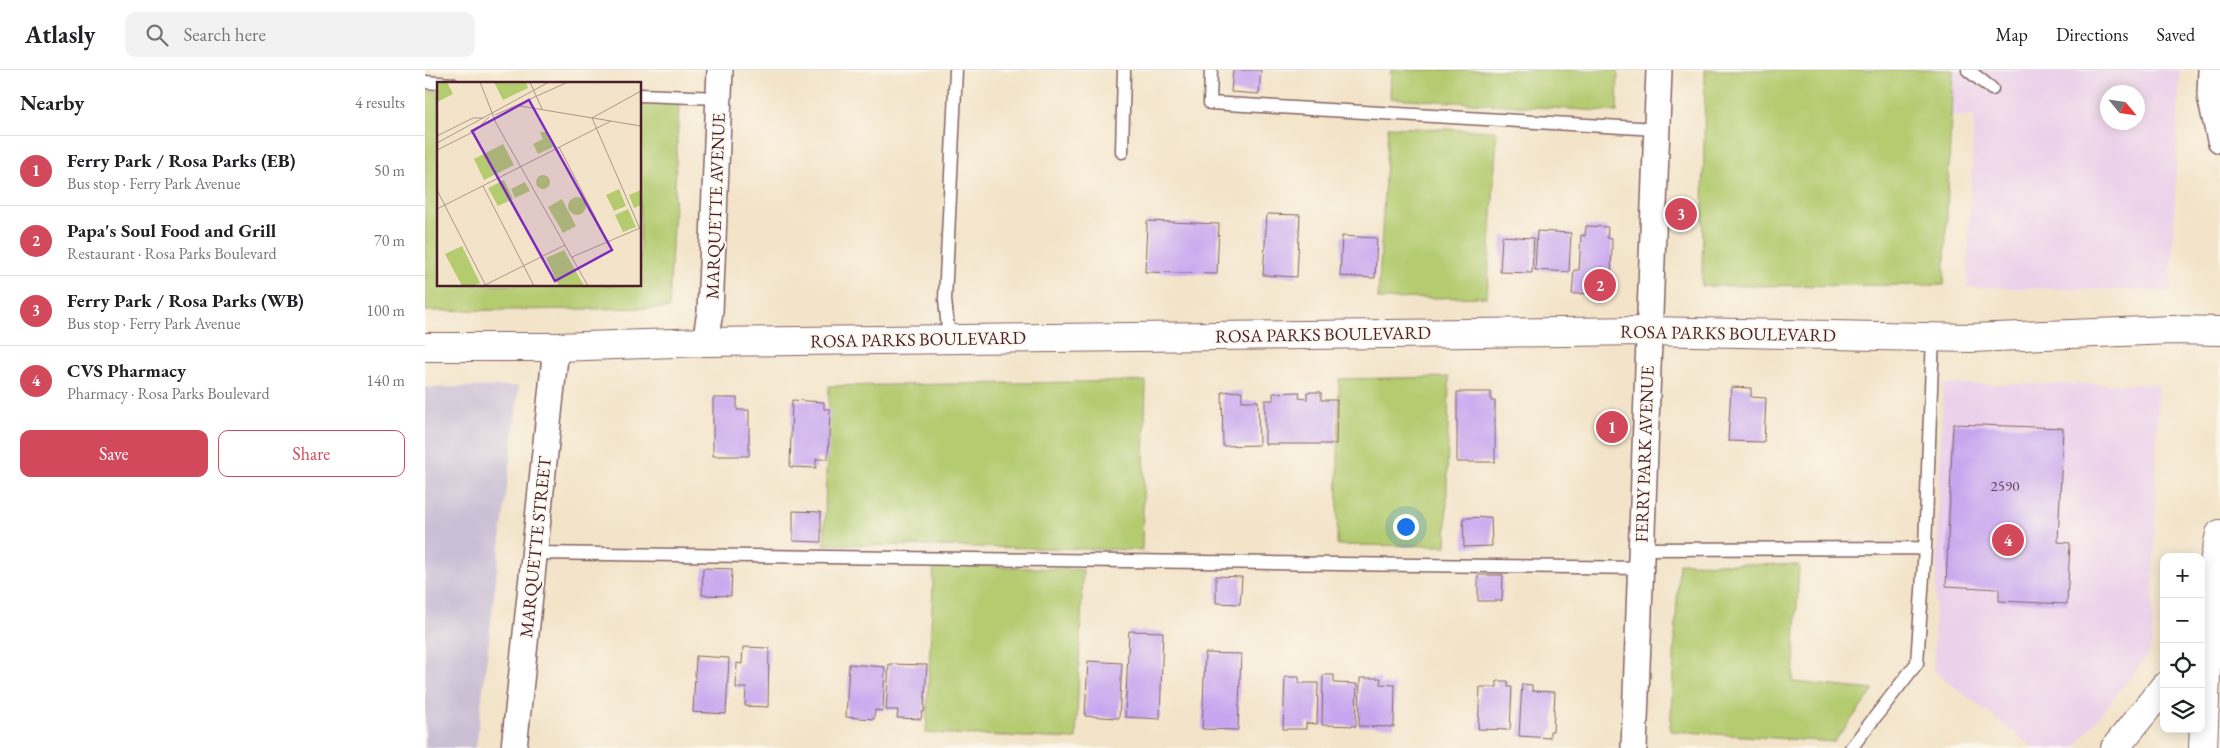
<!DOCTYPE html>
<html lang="en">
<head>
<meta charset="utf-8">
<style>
	body { margin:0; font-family:"EB Garamond",serif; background:#f2f2f2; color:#202124 }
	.controls { position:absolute; right:15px; bottom:15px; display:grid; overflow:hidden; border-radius:10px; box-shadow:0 2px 12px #0003 }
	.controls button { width:45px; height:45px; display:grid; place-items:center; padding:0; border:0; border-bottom:1px solid #e0e0e0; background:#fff; color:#202124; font:25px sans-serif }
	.compass { position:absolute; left:1675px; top:15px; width:45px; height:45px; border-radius:50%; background:#fff; box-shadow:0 2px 12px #0003; rotate:119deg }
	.you { position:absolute; left:980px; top:456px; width:18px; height:18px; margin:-12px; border:4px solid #fff; border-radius:50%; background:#1a73e8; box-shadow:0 0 0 8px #1a73e833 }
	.badge { display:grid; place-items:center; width:32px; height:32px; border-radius:50%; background:#d1495b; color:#fff; font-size:16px; font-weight:700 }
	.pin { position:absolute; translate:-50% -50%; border:2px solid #fff; box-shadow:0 1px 5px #0006 }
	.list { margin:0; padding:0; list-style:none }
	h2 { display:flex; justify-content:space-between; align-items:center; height:65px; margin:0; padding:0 20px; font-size:21px }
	h2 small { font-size:16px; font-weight:400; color:#757577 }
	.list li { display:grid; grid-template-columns:32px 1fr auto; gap:15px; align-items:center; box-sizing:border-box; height:70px; padding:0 20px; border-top:1px solid #e0e0e0 }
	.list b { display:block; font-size:19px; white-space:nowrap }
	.list p { margin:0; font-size:16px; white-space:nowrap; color:#757577 }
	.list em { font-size:16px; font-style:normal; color:#757577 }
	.actions { display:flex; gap:10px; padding:15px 20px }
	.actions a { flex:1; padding:11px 0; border:1px solid #d1495b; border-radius:10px; text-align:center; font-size:18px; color:#d1495b }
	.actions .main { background:#d1495b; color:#fff }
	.icon { flex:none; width:28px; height:28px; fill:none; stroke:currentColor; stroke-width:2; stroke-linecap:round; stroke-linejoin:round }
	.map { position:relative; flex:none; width:1795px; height:678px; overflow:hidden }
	header { display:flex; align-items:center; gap:30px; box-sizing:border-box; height:70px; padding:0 25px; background:#fff; border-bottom:1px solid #e0e0e0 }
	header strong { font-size:24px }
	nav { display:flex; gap:28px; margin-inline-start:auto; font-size:18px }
	.search { width:350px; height:45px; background:#f2f2f2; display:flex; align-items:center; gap:12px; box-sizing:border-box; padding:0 18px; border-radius:10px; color:#757577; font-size:19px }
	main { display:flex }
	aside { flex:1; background:#fff }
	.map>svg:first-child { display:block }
	.built { fill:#ecd1ea; fill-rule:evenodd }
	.industrial { fill:#cbbfd5 }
	.green { fill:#b4cb6f; stroke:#7f754d }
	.building { fill:#c7a6ef }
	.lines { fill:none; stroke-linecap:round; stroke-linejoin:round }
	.lane-casing { stroke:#856462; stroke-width:15 }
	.street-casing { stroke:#856462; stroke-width:28 }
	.secondary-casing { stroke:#856462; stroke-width:30 }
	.lane { stroke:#fff; stroke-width:12 }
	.street { stroke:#fff; stroke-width:25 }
	.secondary { stroke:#fff; stroke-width:28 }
	.labels { text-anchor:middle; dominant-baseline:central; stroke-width:4; stroke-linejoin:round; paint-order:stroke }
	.number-label { font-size:15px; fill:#69415c }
	.street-label { font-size:18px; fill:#4a1f2b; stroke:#fbf7ec }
	.inset-road { fill:none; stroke:#af958a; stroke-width:1 }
	.view { fill:#7b2cbf; fill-opacity:0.15; stroke:#7b2cbf; stroke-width:2.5 }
	.inset-edge { fill:none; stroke:#4a1f2b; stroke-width:2.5 }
</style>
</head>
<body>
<header>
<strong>Atlasly</strong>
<div class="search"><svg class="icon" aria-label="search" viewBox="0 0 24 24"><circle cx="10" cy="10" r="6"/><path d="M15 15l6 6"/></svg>Search here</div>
<nav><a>Map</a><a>Directions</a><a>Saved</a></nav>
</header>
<main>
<aside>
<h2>Nearby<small>4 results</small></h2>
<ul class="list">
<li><span class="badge">1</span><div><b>Ferry Park / Rosa Parks (EB)</b><p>Bus stop · Ferry Park Avenue</p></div><em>50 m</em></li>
<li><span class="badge">2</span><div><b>Papa's Soul Food and Grill</b><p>Restaurant · Rosa Parks Boulevard</p></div><em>70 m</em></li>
<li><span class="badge">3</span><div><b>Ferry Park / Rosa Parks (WB)</b><p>Bus stop · Ferry Park Avenue</p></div><em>100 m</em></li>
<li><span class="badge">4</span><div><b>CVS Pharmacy</b><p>Pharmacy · Rosa Parks Boulevard</p></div><em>140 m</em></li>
</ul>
<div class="actions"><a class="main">Save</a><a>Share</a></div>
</aside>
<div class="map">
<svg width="1795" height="678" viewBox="0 0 1795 678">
	<rect width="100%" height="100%" fill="#fbf7ec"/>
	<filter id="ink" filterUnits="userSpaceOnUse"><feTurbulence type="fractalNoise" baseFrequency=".02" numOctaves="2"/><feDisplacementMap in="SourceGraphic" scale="10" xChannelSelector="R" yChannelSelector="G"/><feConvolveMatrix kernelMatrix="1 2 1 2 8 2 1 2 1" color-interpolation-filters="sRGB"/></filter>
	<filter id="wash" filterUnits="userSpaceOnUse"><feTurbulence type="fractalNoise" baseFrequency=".0096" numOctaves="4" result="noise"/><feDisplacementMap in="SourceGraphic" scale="20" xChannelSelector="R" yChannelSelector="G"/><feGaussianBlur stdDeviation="1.12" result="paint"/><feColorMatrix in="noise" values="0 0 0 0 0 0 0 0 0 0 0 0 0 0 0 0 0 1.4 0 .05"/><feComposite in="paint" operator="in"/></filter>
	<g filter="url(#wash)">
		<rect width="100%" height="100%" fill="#f3e4c9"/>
		<path class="built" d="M 1528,0 L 1755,0 L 1746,221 L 1542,217 L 1549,46 L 1526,46 ZM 1682,22 L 1712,22 L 1712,52 L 1682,52 Z
			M 1518,314 L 1733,314 L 1727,574 L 1723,585 L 1649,678 L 1609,678 L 1508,600 Z"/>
		<path class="industrial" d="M 94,316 L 51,678 L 0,678 L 0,318 Z"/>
		<path class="green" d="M 966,0 L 1193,0 L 1192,42 L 965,28 Z
			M 1280,0 L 1528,0 L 1519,215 L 1277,216 Z
			M 0,21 L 14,22 L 14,215 L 215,215 L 215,32 L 254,34 L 244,238 L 0,241 Z
			M 963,57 L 1072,61 L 1062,227 L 953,229 Z
			M 1024,307 L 1021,476 L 912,475 L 914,309 Z
			M 721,311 L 717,480 L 399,474 L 404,316 Z
			M 1254,493 L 1374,495 L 1368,612 L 1449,620 L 1409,672 L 1245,661 Z
			M 509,494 L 658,500 L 651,669 L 501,663 Z"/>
		<g id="blocks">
			<path class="building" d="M 808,0 L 836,0 L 834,24 L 806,22 Z
				M 842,144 L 875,145 L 872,207 L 838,205 Z
				M 722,151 L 794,154 L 792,204 L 720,202 Z
				M 1161,156 L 1183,157 L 1182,168 L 1187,169 L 1186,220 L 1181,223 L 1147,224 L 1149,200 L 1154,200 L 1156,165 L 1160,166 Z
				M 1112,161 L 1146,163 L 1144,202 L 1110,200 Z
				M 917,166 L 952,168 L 950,208 L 915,206 Z
				M 1077,166 L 1109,168 L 1107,203 L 1075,202 Z
				M 1306,317 L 1326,318 L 1326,327 L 1341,328 L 1339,372 L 1303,371 Z
				M 817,321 L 817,331 L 833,331 L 834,375 L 798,376 L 797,322 Z
				M 875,322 L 874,328 L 882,329 L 882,322 L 896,322 L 896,330 L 912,330 L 911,374 L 840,374 L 840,330 L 848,330 L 848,323 Z
				M 1032,322 L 1066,322 L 1066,331 L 1070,331 L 1070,392 L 1032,392 Z
				M 288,328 L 312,328 L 312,340 L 324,340 L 324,386 L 288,386 Z
				M 367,330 L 399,332 L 399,339 L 405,339 L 403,389 L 391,389 L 391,398 L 365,397 Z
				M 1528,354 L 1638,358 L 1633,472 L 1645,473 L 1642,534 L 1574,531 L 1574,519 L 1521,516 Z
				M 368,441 L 396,442 L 396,472 L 368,471 Z
				M 1066,447 L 1067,476 L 1039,477 L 1038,448 Z
				M 278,498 L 307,499 L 306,526 L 277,525 Z
				M 1053,505 L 1078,505 L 1077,531 L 1053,531 Z
				M 791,506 L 817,507 L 815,534 L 791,533 Z
				M 704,561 L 738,562 L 735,649 L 700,647 Z
				M 318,577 L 344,578 L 343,637 L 320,636 L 321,618 L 311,618 L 312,593 L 317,594 Z
				M 780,583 L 816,584 L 813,660 L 777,659 Z
				M 271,586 L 304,588 L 301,644 L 268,642 Z
				M 663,591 L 697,593 L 694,648 L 660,646 Z
				M 424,594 L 460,597 L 458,641 L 450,640 L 449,649 L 421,647 Z
				M 464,594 L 502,595 L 499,642 L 497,642 L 496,649 L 472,648 L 473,640 L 461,640 Z
				M 898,605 L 909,605 L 909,613 L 932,614 L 931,656 L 897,655 Z
				M 860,607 L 874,607 L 874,613 L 893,613 L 892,654 L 881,653 L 881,659 L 858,659 Z
				M 935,608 L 956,608 L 955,614 L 970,615 L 969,657 L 934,656 Z
				M 1072,611 L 1083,611 L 1083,617 L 1087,617 L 1085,660 L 1053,659 L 1055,617 L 1072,617 Z
				M 1097,614 L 1107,615 L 1107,621 L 1130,622 L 1128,661 L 1125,661 L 1125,668 L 1094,666 Z"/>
		</g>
	</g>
	<g filter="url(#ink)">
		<use href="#blocks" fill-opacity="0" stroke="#856462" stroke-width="1"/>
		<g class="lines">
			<defs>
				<path id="lane" d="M 786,0 L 785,33 L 1231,59
					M 1543,0 L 1567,19
					M 0,12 L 27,14
					M 215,25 L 294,28
					M 697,82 L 699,0
					M 524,269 L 520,229 L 531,0
					M 1216,479 L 1500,478
					M 109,483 L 1216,498
					M 1426,678 L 1492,593 L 1500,478 L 1508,266"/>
				<path id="street" d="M 1786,0 L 1785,26 L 1795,70
					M 280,272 L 285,242 L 295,0
					M 89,678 L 131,277
					M 1209,678 L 1234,0"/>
				<path id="secondary" d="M 0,277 L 131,277 L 280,272 L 1223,261 L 1546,268 L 1747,260 L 1795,261
					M 1690,678 L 1739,617
					M 1778,678 L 1785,510 L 1795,464"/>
			</defs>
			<use href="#lane" class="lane-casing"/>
			<use href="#street" class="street-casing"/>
			<use href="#secondary" class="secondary-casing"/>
			<use href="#lane" class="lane"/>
			<use href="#street" class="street"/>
			<use href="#secondary" class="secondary"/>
		</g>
	</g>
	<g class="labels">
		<g class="number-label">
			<text x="1580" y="415">2590</text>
		</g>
		<g class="street-label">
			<text transform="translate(290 136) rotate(-88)">MARQUETTE AVENUE</text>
			<text transform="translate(1303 263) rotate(1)">ROSA PARKS BOULEVARD</text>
			<text transform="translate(898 264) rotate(-1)">ROSA PARKS BOULEVARD</text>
			<text transform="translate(493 269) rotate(-1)">ROSA PARKS BOULEVARD</text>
			<text transform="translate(1219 384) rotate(-88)">FERRY PARK AVENUE</text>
			<text transform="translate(110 477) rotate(-84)">MARQUETTE STREET</text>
		</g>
	</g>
	<g transform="translate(12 12)">
		<rect width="204" height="204" fill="#f3e4c9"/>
		<path d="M 0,0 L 10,0 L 16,12 L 0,20 ZM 57,0 L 89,0 L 91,6 L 66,18 ZM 103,50 L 109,50 L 116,65 L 101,72 L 96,62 L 106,57 ZM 66,62 L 77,83 L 47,98 L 37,77 ZM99 100a7 7 0 1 1 14 0a7 7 0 1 1-14 0ZM 67,98 L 76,117 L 61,124 L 51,106 ZM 88,100 L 93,109 L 78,116 L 74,107 ZM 182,107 L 189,124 L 177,129 L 169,113 ZM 204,108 L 204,123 L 197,126 L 192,113 ZM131 124a9 9 0 1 1 18 0a9 9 0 1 1-18 0ZM 125,117 L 139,144 L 126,151 L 111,125 ZM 191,127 L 199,145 L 186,150 L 178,133 ZM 25,164 L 43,201 L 37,204 L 25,204 L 8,172 ZM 127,168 L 147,204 L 122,204 L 109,176 Z" fill="#b4cb6f"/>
		<path class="inset-road" d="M 43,0 L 59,41 L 151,204M 93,0 L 105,27M 83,24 L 204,44M 58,33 L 131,0M 0,54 L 36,36 L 46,36M 0,61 L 112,0M 122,65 L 171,160M 0,68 L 38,49 L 52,35M 46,104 L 97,204M 0,108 L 49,204M 0,127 L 174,39M 203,147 L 155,36 L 204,9M 135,175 L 203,146M 46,204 L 128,163"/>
		<path class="view" d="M 92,18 L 175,168 L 118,199 L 35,49 Z"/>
		<rect width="204" height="204" class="inset-edge"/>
	</g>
</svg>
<div class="controls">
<button>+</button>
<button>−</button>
<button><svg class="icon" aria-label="locate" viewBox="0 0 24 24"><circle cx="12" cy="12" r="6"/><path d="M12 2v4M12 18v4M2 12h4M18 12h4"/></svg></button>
<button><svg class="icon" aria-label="layers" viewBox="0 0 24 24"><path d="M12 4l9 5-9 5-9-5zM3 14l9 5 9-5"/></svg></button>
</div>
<svg class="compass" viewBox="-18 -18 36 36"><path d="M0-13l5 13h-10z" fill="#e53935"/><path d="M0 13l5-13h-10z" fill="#757577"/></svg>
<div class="you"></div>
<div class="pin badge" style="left:1187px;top:357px">1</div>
<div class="pin badge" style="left:1175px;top:215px">2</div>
<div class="pin badge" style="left:1256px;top:144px">3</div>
<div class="pin badge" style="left:1583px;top:470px">4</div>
</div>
</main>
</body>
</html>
